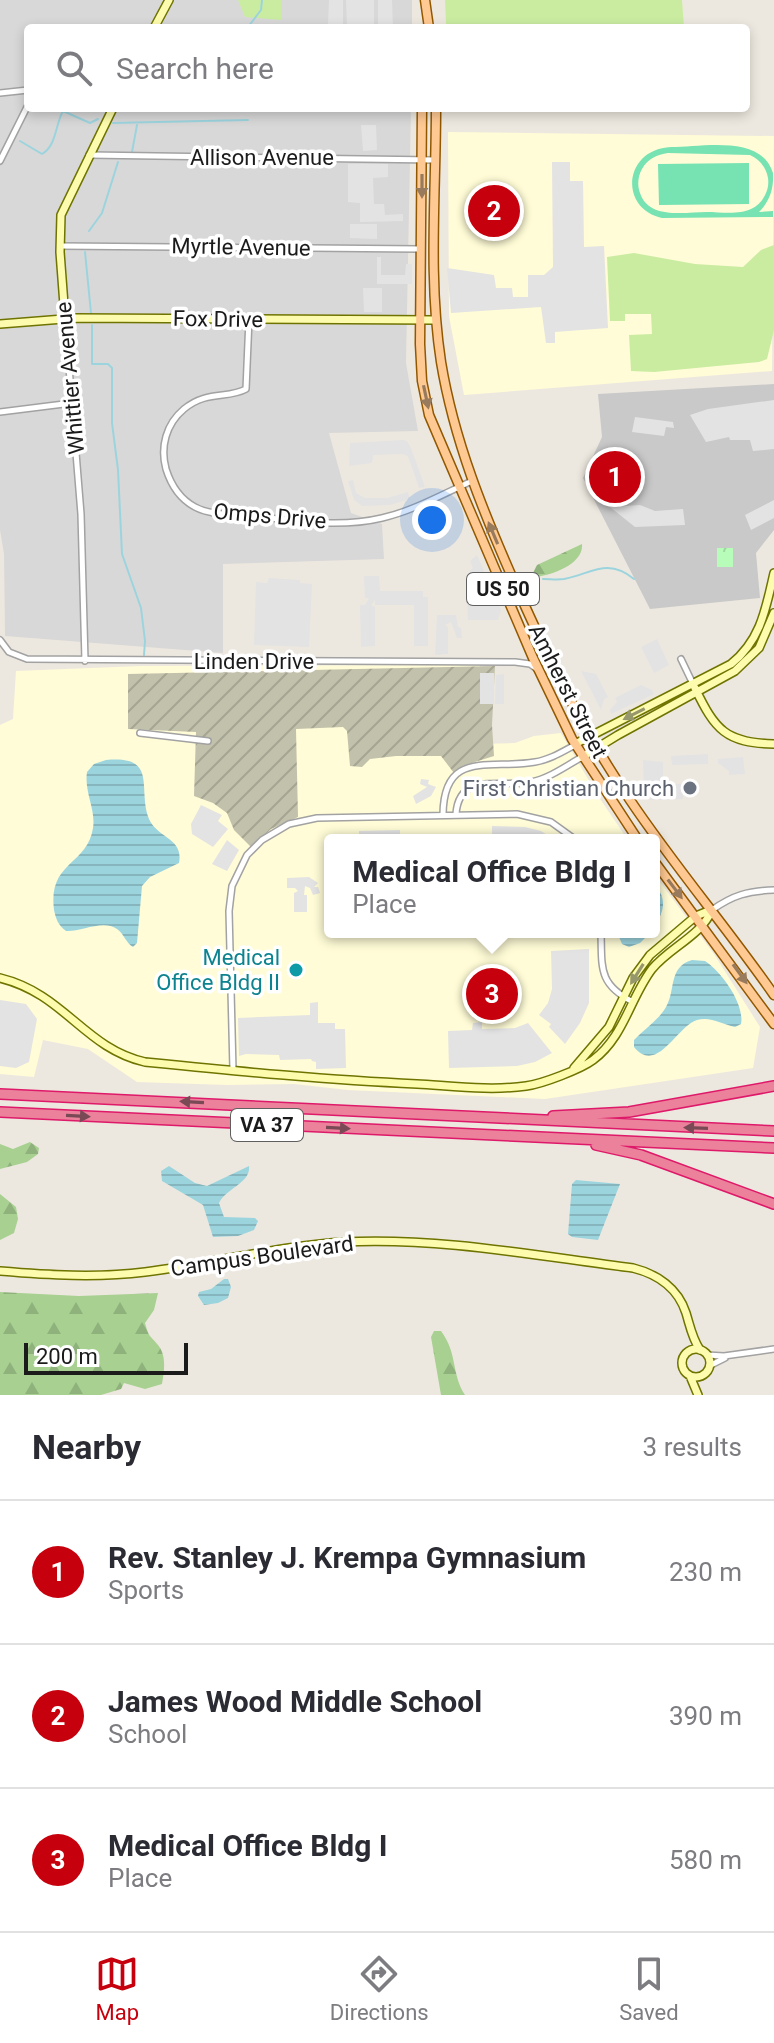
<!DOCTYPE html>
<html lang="en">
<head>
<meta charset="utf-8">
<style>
	body { margin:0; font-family:Roboto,sans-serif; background:#f2f2f3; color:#2b2b33 }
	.scale { position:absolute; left:24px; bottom:20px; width:164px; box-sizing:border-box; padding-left:8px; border:4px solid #1b1b1b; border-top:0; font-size:22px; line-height:28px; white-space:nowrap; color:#1b1b1b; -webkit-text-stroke:6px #fff; paint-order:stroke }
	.you { position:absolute; left:432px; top:520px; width:28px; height:28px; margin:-20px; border:6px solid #fff; border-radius:50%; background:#1a73e8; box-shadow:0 0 0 12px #1a73e833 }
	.badge { display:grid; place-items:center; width:52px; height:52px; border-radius:50%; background:#c6000c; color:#fff; font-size:26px; font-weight:700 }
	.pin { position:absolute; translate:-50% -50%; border:4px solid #fff; box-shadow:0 2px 8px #0006 }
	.popup { position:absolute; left:324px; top:834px; width:336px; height:104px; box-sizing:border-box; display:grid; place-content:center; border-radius:8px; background:#fff; filter:drop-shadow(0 2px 6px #0005); font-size:26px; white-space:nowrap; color:#7c7c81 }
	.popup b { font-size:30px; color:#2b2b33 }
	.popup::after { content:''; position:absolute; left:50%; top:100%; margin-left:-16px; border:16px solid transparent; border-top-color:#fff }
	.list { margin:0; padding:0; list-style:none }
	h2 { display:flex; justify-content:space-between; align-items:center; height:104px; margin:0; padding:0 32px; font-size:34px }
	h2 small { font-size:26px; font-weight:400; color:#7c7c81 }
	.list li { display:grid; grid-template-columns:52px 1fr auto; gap:24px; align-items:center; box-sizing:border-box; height:144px; padding:0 32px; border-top:2px solid #e1e1e2 }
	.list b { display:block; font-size:30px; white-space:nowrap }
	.list p { margin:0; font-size:26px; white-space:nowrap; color:#7c7c81 }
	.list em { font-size:26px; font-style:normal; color:#7c7c81 }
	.icon { flex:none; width:44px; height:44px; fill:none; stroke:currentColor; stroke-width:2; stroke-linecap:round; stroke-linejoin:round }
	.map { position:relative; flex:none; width:774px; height:1395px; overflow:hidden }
	.search { position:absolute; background:#fff; box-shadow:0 4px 12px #0003; left:24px; right:24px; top:24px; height:88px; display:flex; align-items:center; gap:20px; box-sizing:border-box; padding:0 28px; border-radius:8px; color:#7c7c81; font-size:30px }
	.sheet { height:536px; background:#fff }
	nav { display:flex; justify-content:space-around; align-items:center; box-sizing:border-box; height:112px; border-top:2px solid #e1e1e2; background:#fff; font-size:22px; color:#7c7c81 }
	nav a { display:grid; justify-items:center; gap:4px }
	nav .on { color:#c6000c }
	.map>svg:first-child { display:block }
	.residential { fill:#d9d8d8 }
	.education { fill:#fffcd7 }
	.religious { fill:#c9c9c9 }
	.construction { fill:url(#construction-furrows) }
	.grass { fill:#caeca1 }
	.forest { fill:url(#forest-firs) }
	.park { fill:url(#park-crowns) }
	.pitch { fill:#77e2b2; fill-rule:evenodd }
	.parking { fill:#e3e3e3 }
	.water { fill:url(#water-rules) }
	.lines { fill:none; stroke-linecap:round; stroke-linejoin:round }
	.stream { stroke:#9cd4de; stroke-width:2 }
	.street-casing { stroke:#a2a2a2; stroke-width:8 }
	.secondary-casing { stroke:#6f7400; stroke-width:10 }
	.primary-casing { stroke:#925800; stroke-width:11 }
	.highway-casing { stroke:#df1969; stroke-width:12 }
	.street { stroke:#fff; stroke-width:5 }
	.secondary { stroke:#fdfcae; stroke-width:7 }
	.primary { stroke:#ffc993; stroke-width:8 }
	.highway { stroke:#eb819b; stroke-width:9 }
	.oneway { fill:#987b5d }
	.oneway2 { fill:#97976c }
	.oneway3 { fill:#794955 }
	.worship-dot { fill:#6b7280; stroke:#fff; stroke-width:3 }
	.culture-dot { fill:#0f9aa8; stroke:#fff; stroke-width:3 }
	.labels { text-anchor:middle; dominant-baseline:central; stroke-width:7; stroke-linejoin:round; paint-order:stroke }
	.shield { fill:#fff; stroke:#5f5f5f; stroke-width:2 }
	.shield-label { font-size:20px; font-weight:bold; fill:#1b1b1b }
	.street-label { font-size:22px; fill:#1b1b1b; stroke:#fff }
	.worship-label { font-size:22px; fill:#5b616d; stroke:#fff; text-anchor:end }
	.culture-label { font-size:22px; fill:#0d838f; stroke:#fff; text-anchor:end }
</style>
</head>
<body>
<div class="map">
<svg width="774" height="1395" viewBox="0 0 774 1395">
	<defs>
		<pattern id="construction-furrows" width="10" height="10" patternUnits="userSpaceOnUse" patternTransform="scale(2)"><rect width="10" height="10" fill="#c2c1ab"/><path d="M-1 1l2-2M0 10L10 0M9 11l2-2" fill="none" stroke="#a6a593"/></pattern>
		<pattern id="forest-firs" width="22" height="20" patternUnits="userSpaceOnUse" patternTransform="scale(2)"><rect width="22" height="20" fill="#a7d091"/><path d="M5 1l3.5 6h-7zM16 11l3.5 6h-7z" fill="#8fb27c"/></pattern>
		<pattern id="park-crowns" width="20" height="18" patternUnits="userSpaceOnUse" patternTransform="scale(2)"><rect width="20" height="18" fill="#b7fcb9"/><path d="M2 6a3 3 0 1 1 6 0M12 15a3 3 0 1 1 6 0" fill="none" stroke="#9dd79e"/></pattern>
		<pattern id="water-rules" width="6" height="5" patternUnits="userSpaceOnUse" patternTransform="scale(2)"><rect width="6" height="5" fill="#9cd4de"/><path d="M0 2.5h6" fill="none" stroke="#86b5be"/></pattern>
	</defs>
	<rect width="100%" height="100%" fill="#ede8df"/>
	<path class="residential" d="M 0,0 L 412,0 L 412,28 L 28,28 L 28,108 L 411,108 L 406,363 L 418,431 L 329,433 L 351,513 L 382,524 L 384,559 L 223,564 L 223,653 L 5,636 L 4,554 L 0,530 Z"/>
	<path class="education" d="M 448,132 L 774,136 L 772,371 L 464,395 L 449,316 Z
		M 480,665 L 481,744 L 515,743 L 534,736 L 561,733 L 598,796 L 628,840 L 330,840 L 330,932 L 654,932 L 654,874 L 714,954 L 760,1027 L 753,1068 L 545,1099 L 348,1090 L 294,1084 L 228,1085 L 137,1082 L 88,1049 L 43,1040 L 34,1077 L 0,1074 L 0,725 L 13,719 L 16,671 L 141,666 Z"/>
	<path class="religious" d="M 774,384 L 774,530 L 756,553 L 760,598 L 650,609 L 583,478 L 602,437 L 598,394 Z"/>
	<path class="construction" d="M 495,666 L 492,725 L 494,756 L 462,766 L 454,773 L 441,756 L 396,756 L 370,759 L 362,767 L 350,766 L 347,731 L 343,727 L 296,729 L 298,817 L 271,829 L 251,847 L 234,830 L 227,813 L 213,803 L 194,796 L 196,732 L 128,729 L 128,674 Z"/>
	<path class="grass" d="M 238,0 L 281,0 L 281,20 L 245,17 Z
		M 445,0 L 682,0 L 684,28 L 446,24 Z
		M 774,245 L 774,330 L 767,359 L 759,362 L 654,372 L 631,371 L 629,335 L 652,334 L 651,314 L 625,314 L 625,321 L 610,321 L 607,257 L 634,253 L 695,264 L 743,267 L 761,250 Z"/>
	<path class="forest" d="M 582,544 C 584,564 552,575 536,577 L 533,573 L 537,565 Z
		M 30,1142 L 39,1148 L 38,1154 L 27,1162 L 0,1169 L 0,1144 L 13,1149 Z
		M 0,1194 L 16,1207 L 18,1219 L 14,1233 L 0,1240 Z
		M 0,1292 L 79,1296 L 158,1293 L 154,1310 L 145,1323 C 149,1338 150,1335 158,1345 C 167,1356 164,1372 162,1384 L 145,1389 L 124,1383 L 121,1389 L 101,1395 L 0,1395 Z
		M 434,1331 L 441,1331 C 458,1354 451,1373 465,1395 L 441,1395 L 431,1337 Z"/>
	<path class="park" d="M 717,548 L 733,548 L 733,567 L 717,567 Z"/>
	<path class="pitch" d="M 671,147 C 702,147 761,134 773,173 C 774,188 770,201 759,212 L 773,211 L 773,217 L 662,218 C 618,208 624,149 671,147 ZM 668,153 L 750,155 C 759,159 766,167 768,178 C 770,191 762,204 751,209 C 739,215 720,212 707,212 C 685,212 649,220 640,193 C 637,185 638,176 642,169 C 648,158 657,155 668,153 Z
		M 749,163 L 749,204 L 659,205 L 658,164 Z"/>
	<path class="parking" d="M 329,0 L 343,0 L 343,28 L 333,28 L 333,24 L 328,24 Z
		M 346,0 L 374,0 L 374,28 L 347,26 Z
		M 378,0 L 392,0 L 393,28 L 378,28 Z
		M 361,125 L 376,125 L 377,150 L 363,151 Z
		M 552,162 L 570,162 L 570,181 L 583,181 L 584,247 L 604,246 L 608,328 L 555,332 L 555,343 L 546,343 L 541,307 L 451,313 L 447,268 L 494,275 L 496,288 L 512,288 L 513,297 L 528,297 L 528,275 L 544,275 L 553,267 Z
		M 348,164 L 388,164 L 388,177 L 373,178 L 374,204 L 384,204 L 385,215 L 403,214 L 403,221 L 360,222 L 360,203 L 348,202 Z
		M 350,224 L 377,224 L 377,239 L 350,238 Z
		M 377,257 L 381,257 L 381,275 L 405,275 L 406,264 L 412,264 L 412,284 L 377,284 Z
		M 363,288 L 382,288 L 382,312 L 364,312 Z
		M 774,400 L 774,449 L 753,451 L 750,440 L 730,440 L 729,437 L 706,442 L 690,415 L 708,409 Z
		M 635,417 L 673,422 L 674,428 L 666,427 L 664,436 L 632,432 Z
		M 403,440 L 407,441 L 411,448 L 425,487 L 419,488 L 408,456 L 402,454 L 373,455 L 372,463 L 349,466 L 350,443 Z
		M 353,480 L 356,493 L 365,498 L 387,498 L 408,492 L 410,499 L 390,505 L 362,506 L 354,500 L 348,481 Z
		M 774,500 L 774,518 L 751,530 L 745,515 Z
		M 640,505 L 655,511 L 683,509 L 685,525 L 635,527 L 610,507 Z
		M 477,555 L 501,610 L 498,620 L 468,620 L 467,590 L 474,581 L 469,571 L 473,568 L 470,561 Z
		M 364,576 L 379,576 L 380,591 L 423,591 L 423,597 L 428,597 L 428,646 L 414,646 L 414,605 L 375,605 L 375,600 L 371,605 L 375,607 L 375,646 L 361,647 L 360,605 L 365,605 L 369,598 L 365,598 Z
		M 269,578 L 300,580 L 300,583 L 312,584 L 309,647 L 254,645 L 256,582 L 267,583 Z
		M 437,615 L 456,615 L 458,627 L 461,628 L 462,638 L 457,638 L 451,622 L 445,625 L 448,627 L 448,654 L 435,655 Z
		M 657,639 L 669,665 L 654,673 L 641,647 Z
		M 581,671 L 596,674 L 608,697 L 604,699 L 601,710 Z
		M 480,673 L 494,673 L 494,704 L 480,704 Z
		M 504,674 L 504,704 L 495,704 L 496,675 Z
		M 641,685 L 652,690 L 654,694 L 611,714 L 610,710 L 617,702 L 615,698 Z
		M 708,754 L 708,764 L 672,765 L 671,756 Z
		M 743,757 L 745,774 L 729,775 L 729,771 L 718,763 L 718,759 Z
		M 643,760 L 663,762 L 663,784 L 682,784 L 683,799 L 650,800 L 649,793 L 644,791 Z
		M 421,779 L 429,780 L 428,784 L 436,787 L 431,796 L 416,804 L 413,796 L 427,787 L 420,784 Z
		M 201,805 L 222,815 L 218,821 L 228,829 L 213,847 L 192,834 L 191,824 Z
		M 492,826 L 525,827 L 541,831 L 555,840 L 492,840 Z
		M 400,830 L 400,840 L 355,840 L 355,836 L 359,836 L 359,831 Z
		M 227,840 L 239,850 L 227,871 L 212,864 Z
		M 309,877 L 318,883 L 314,887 L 318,887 L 320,893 L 313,895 L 310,888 L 305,886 L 304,895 L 307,895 L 307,912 L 294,912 L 294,893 L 298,891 L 295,888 L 287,888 L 287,878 Z
		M 589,949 L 589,1003 L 580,1023 L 565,1044 L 549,1027 L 551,1024 L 539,1015 L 548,1003 L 552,989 L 551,951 Z
		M 0,1000 L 26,1004 L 37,1019 L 29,1062 L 16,1068 L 0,1066 Z
		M 318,1002 L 318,1023 L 335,1023 L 335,1029 L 345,1029 L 346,1068 L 316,1069 L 316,1062 L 312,1061 L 311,1059 L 280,1060 L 279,1055 L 246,1054 L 239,1056 L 238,1018 L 310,1015 L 310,1003 Z
		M 482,1022 L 482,1029 L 515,1028 L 528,1023 L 552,1053 L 535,1062 L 517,1066 L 449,1068 L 448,1031 L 472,1030 L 473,1023 Z"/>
	<path class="water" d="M 106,760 C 159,755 137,789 149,819 C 157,838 184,838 179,863 L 150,877 L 142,886 L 137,943 L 133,947 C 126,943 124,934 117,929 C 103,919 81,932 66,931 C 58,925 56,919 54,910 C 48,861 87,866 93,828 C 96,809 84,792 87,772 L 94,764 Z
		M 654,882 C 667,900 665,909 654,928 Z
		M 617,932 L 651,932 L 640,943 L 629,947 L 622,944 Z
		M 692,960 L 705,961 C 721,971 745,1004 741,1024 L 735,1027 C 722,1024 710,1016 697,1020 C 676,1027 657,1075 634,1047 L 634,1040 C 644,1029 658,1021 666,1007 C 676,990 668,967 692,960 Z
		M 169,1166 L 195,1183 L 207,1186 L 249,1166 C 251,1183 226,1188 219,1203 L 224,1217 L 255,1218 L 258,1221 L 254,1230 L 238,1236 L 213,1237 L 203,1205 L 162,1181 L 161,1171 Z
		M 576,1180 L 620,1184 L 598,1240 L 572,1237 L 568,1234 L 572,1184 Z
		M 224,1279 L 228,1279 L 231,1287 L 228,1298 L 218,1303 L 204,1305 L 198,1296 L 199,1292 L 211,1289 Z"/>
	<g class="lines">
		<path class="stream" d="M 248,27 L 261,10 L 262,0
			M 113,123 L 248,120
			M 20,141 L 42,154 C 57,145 55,125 63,111 L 90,123 L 98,119
			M 132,152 L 137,125
			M 89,231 L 102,213 L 118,162
			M 85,252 L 91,313
			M 92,325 L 92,364 L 108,364 L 112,368 L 112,423 L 118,470 L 122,554 L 141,608 L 145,641 L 144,655
			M 543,579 C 550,579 557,580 564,579 C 591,574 607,557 634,579"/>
		<defs>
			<path id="street" d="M 0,93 L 28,90
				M 89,155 L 434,160
				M 0,161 L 28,105
				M 60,246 L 420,249
				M 65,318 L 81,514 L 85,661
				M 249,319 L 246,389 C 228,399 207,390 184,409 C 166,424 160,447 166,469 C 171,485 180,499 195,507 C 212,516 235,514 255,516 C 296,521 340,528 382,518 C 413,511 443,494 472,481
				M 0,412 L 72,403
				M 0,640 L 9,652 L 27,659 L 515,662 L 530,664 L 537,669
				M 681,659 L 693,684
				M 140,733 L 208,741
				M 443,814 C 444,749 490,770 535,762 C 549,760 562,752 575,745
				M 456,814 C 459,771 501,788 531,782 C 550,778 566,766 582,757
				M 712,910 C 733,895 748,891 774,890
				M 601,932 C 602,968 598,984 633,1002
				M 233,1070 L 229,911 L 232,886 L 247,855 L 262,840 L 289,824 L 317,818 L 517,814 L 551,822 L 576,840
				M 707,1355 L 724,1356 L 774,1349
				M 709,1366 L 725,1358"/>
			<path id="secondary" d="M 154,28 L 169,0
				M 65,318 L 60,252 L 61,215 L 113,108
				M 0,324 L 76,318 L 436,320
				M 695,688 C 715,730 726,743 774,744
				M 575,744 L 731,664 C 761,640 766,608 774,573
				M 582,757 L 618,735 L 735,671 L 759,648 L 774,613
				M 0,978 C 65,994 84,1048 145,1062 C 236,1071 326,1080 417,1084 C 452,1086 491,1091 526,1086 C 542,1084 581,1069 593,1060 C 624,1037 630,998 652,969 C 670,947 701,936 712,910
				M 574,1068 L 609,1027 L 633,978 L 650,955 L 696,916 L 711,910
				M 0,1271 C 48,1275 97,1278 145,1272 C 211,1264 277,1246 343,1242 C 440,1237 537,1256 633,1268 C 657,1274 678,1288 686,1313 C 690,1326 692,1338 700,1350
				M682 1363a14 14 0 1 1 28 0a14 14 0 1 1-28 0Z
				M 690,1376 L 698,1395"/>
			<path id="primary" d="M 425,0 L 429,28
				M 422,108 L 420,344 L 422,381 L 429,415 L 533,658 L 572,739 L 638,840
				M 436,108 C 436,193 428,278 441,362 C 454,441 484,514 516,586 C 549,660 584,733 630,800 C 675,867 728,929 774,995
				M 654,861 L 774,1024"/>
			<path id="highway" d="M 0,1094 L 774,1131
				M 0,1112 L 774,1148
				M 553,1116 L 629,1112 L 774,1086
				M 596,1145 L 641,1155 L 774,1204"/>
		</defs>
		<use href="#street" class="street-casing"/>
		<use href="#secondary" class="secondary-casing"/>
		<use href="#primary" class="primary-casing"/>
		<use href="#highway" class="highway-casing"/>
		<use href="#street" class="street"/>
		<use href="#secondary" class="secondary"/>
		<use href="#primary" class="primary"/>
		<use href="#highway" class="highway"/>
	</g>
	<defs><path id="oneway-solid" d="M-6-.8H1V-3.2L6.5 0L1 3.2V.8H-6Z" transform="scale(2)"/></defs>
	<g class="oneway">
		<use href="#oneway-solid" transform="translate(422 186) rotate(90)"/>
		<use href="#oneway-solid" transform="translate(426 397) rotate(78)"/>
		<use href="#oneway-solid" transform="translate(493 533) rotate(-113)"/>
		<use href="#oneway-solid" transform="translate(675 889) rotate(53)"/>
		<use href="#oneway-solid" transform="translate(740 974) rotate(54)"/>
	</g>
	<g class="oneway2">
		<use href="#oneway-solid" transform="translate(634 714) rotate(153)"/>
		<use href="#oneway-solid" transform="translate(637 974) rotate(122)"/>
	</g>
	<g class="oneway3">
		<use href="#oneway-solid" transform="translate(192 1102) rotate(-177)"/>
		<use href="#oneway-solid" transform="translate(78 1116) rotate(3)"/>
		<use href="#oneway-solid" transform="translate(338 1128) rotate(3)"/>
		<use href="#oneway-solid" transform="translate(696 1128) rotate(-178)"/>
	</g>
	<circle class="worship-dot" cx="690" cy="788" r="8"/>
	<circle class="culture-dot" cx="296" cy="970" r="8"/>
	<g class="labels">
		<g class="shield">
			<rect x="467" y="573" width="72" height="32" rx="6"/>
			<rect x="231" y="1109" width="72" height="32" rx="6"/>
		</g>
		<g class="shield-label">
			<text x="503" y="589">US 50</text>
			<text x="267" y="1125">VA 37</text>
		</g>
		<g class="street-label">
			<text x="262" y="157">Allison Avenue</text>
			<text transform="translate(241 247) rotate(1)">Myrtle Avenue</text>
			<text transform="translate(218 319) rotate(1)">Fox Drive</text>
			<text transform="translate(70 378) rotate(-95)">Whittier Avenue</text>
			<text transform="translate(270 516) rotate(5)">Omps Drive</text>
			<text x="254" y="661">Linden Drive</text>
			<text transform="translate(568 691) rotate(63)">Amherst Street</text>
			<text transform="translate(262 1256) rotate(-8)">Campus Boulevard</text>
		</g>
		<g class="worship-label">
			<text x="674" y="788">First Christian Church</text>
		</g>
		<g class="culture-label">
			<text x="280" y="957">Medical<tspan x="280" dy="25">Office Bldg II</tspan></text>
		</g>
	</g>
</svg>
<div class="scale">200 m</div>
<div class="you"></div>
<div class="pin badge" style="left:615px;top:477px">1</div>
<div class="pin badge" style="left:494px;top:211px">2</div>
<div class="pin badge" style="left:492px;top:994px">3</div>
<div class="popup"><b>Medical Office Bldg I</b>Place</div>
<div class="search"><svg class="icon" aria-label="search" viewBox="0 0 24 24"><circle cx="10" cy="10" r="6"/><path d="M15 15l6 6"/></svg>Search here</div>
</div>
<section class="sheet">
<h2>Nearby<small>3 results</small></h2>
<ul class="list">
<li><span class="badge">1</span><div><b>Rev. Stanley J. Krempa Gymnasium</b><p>Sports</p></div><em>230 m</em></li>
<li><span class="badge">2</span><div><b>James Wood Middle School</b><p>School</p></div><em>390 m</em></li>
<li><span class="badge">3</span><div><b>Medical Office Bldg I</b><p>Place</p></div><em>580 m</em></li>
</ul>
</section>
<nav>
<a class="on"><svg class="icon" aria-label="map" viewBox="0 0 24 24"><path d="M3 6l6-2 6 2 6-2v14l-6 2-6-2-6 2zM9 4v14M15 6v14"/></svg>Map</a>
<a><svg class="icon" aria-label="directions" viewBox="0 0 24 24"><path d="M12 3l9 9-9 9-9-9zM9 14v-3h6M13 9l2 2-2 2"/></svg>Directions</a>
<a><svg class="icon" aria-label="saved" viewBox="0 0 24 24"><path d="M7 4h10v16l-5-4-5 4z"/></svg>Saved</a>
</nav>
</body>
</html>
